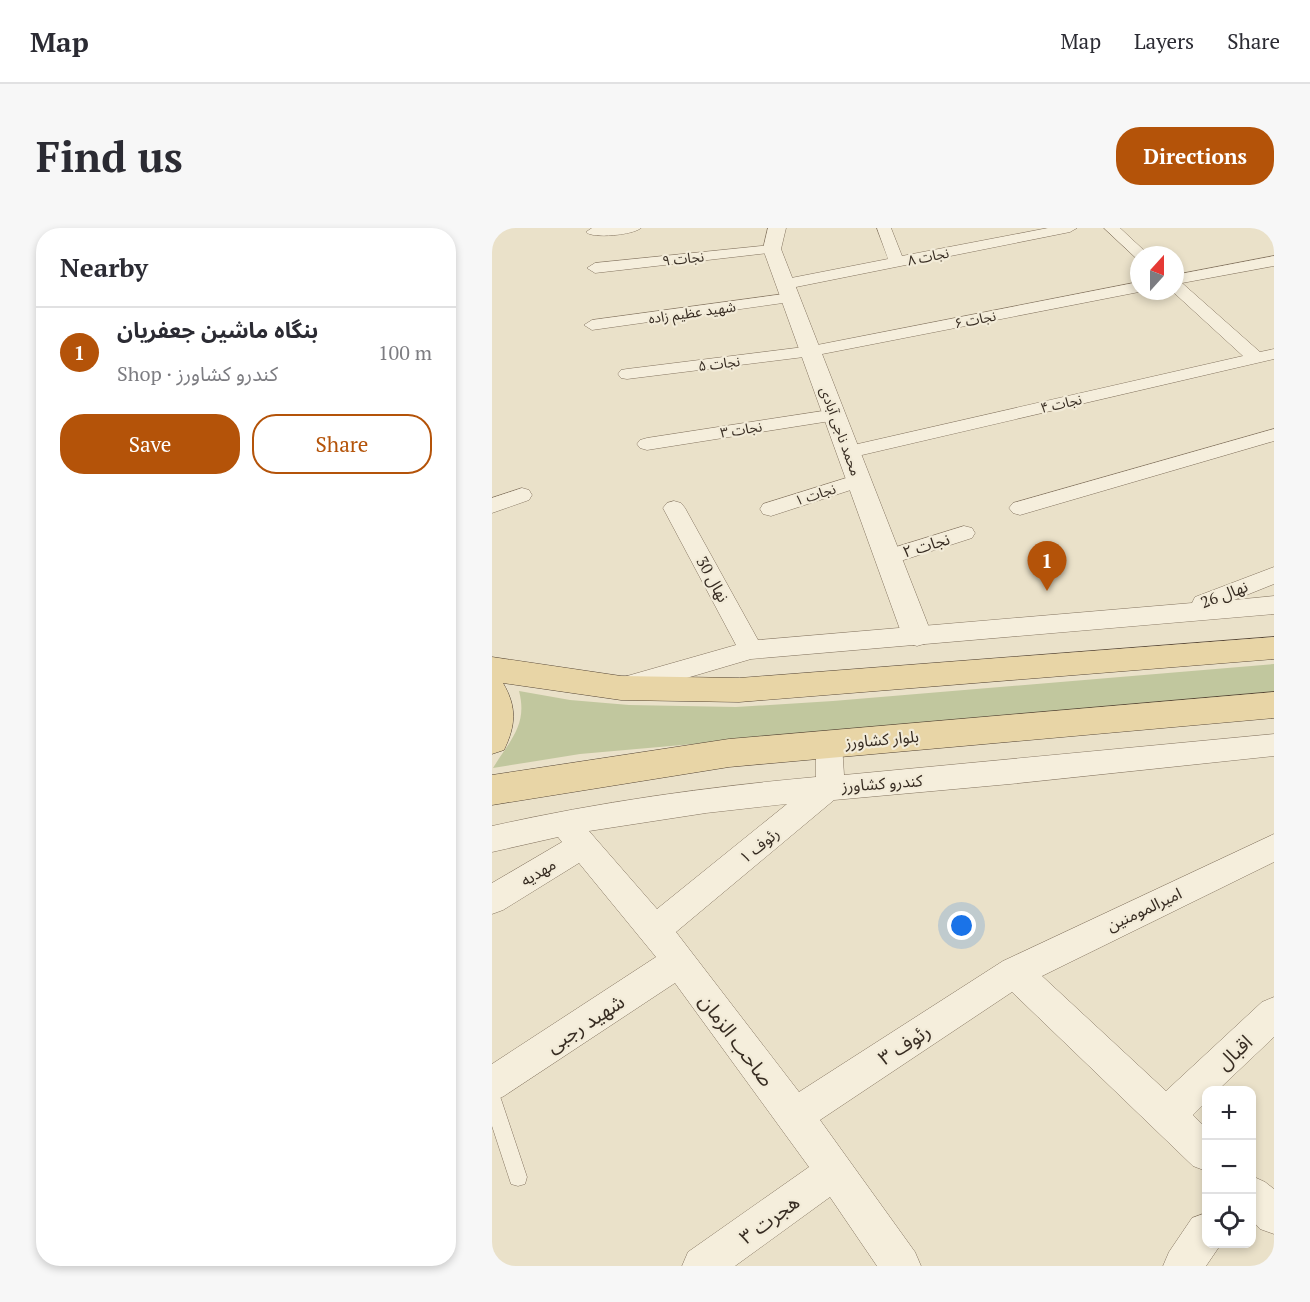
<!DOCTYPE html>
<html lang="en">
<head>
<meta charset="utf-8">
<style>
	body { margin:0; font-family:"PT Serif","Noto Sans Arabic",serif; background:#f7f7f7; color:#2b2b33 }
	.controls { position:absolute; right:18px; bottom:18px; display:grid; overflow:hidden; border-radius:12px; box-shadow:0 3px 9px #0003 }
	.controls button { width:54px; height:54px; display:grid; place-items:center; padding:0; border:0; border-bottom:2px solid #e1e1e2; background:#fff; color:#2b2b33; font:30px sans-serif }
	.compass { position:absolute; left:638px; top:18px; width:54px; height:54px; border-radius:50%; background:#fff; box-shadow:0 3px 9px #0003; rotate:21deg }
	.you { position:absolute; left:470px; top:698px; width:21px; height:21px; margin:-15px; border:4px solid #fff; border-radius:50%; background:#1a73e8; box-shadow:0 0 0 9px #1a73e833 }
	.badge { display:grid; place-items:center; width:39px; height:39px; border-radius:50%; background:#b45309; color:#fff; font-size:20px; font-weight:700 }
	.pin { position:absolute; translate:-50% -50px; filter:drop-shadow(0 2px 3px #0008) }
	.pin::after { content:''; position:absolute; top:32px; width:21px; height:18px; background:inherit; clip-path:polygon(0 0,100% 0,50% 100%) }
	.list { margin:0; padding:0; list-style:none }
	h2 { display:flex; justify-content:space-between; align-items:center; height:78px; margin:0; padding:0 24px; font-size:26px }
	h2 small { font-size:20px; font-weight:400; color:#7c7c81 }
	.list li { display:grid; grid-template-columns:39px 1fr auto; gap:18px; align-items:center; box-sizing:border-box; height:90px; padding:0 24px; border-top:2px solid #e1e1e2 }
	.list b { display:block; font-size:22px; white-space:nowrap }
	.list p { margin:0; font-size:20px; white-space:nowrap; color:#7c7c81 }
	.list em { font-size:20px; font-style:normal; color:#7c7c81 }
	.actions { display:flex; gap:12px; padding:18px 24px }
	.actions a { flex:1; padding:14px 0; border:2px solid #b45309; border-radius:24px; text-align:center; font-size:21px; color:#b45309 }
	.actions .main { background:#b45309; color:#fff }
	.icon { flex:none; width:33px; height:33px; fill:none; stroke:currentColor; stroke-width:2; stroke-linecap:round; stroke-linejoin:round }
	.map { position:relative; flex:none; width:782px; height:1038px; overflow:hidden; border-radius:24px }
	header { display:flex; align-items:center; gap:36px; box-sizing:border-box; height:84px; padding:0 30px; background:#fff; border-bottom:2px solid #e1e1e2 }
	header strong { font-size:28px }
	nav { display:flex; gap:33px; margin-inline-start:auto; font-size:21px }
	.intro { display:flex; align-items:center; justify-content:space-between; box-sizing:border-box; height:144px; padding:0 36px }
	h1 { margin:0; font-size:42px }
	.button { padding:15px 27px; border-radius:24px; background:#b45309; color:#fff; font-size:21px; font-weight:700 }
	main { display:flex; gap:36px; padding:0 36px }
	aside { flex:1; background:#fff; border-radius:24px; box-shadow:0 3px 9px #0003 }
	.map>svg:first-child { display:block }
	.green { fill:#c1c79e }
	.lines { fill:none; stroke-linecap:round; stroke-linejoin:round }
	.service-casing { stroke:#847460; stroke-width:1 }
	.minor-casing { stroke:#847460; stroke-width:1 }
	.tertiary-casing { stroke:#847460; stroke-width:1 }
	.primary-casing { stroke:#534333; stroke-width:1 }
	.service { fill:#f5eedc; fill-rule:evenodd }
	.minor { fill:#f5eedc; fill-rule:evenodd }
	.tertiary { fill:#f5eedc; fill-rule:evenodd }
	.primary { fill:#e8d5a6; fill-rule:evenodd }
	.labels { text-anchor:middle; dominant-baseline:central; stroke-width:4.5; stroke-linejoin:round; paint-order:stroke }
	.far-street-label { font-size:14px; fill:#372c22; stroke:#f2ebd8 }
	.street-label { font-size:16px; fill:#372c22; stroke:#f2ebd8 }
	.near-street-label { font-size:20px; fill:#372c22; stroke:#f2ebd8 }
</style>
</head>
<body>
<header>
<strong>Map</strong>
<nav><a>Map</a><a>Layers</a><a>Share</a></nav>
</header>
<div class="intro"><h1>Find us</h1><a class="button">Directions</a></div>
<main>
<aside>
<h2>Nearby<small></small></h2>
<ul class="list">
<li><span class="badge">1</span><div><b>بنگاه ماشین جعفریان</b><p>Shop · کندرو کشاورز</p></div><em>100 m</em></li>
</ul>
<div class="actions"><a class="main">Save</a><a>Share</a></div>
</aside>
<div class="map">
<svg width="782" height="1038" viewBox="0 0 782 1038">
	<rect width="100%" height="100%" fill="#eae1c9"/>
	<path class="green" d="M 782,436 L 782,465 L 88,526 L 1,540 C 18,512 36,497 27,463 L 78,472 L 137,477 L 244,479 L 341,473 Z"/>
	<g class="lines">
		<defs>
			<path id="service" d="M 0,862 L 6,865 L 9,871 L 35,949 L 33,956 L 26,958 L 19,956 L 0,898 Z"/>
			<path id="minor" d="M 149,0 C 142,7 100,11 94,4 L 100,0 Z
				M 385,0 L 399,0 L 410,28 L 556,0 L 585,0 L 578,4 L 294,61 L 286,56 L 294,51 L 396,31 Z
				M 612,0 L 628,0 L 657,27 L 647,27 L 647,31 L 644,30 Z
				M 280,17 L 285,18 L 287,21 L 285,24 L 103,45 L 95,40 L 103,35 Z
				M 782,28 L 782,38 L 690,55 L 768,124 L 782,121 L 782,131 L 357,230 L 350,228 L 347,224 L 350,220 L 357,218 L 751,128 L 680,63 L 683,63 L 683,47 Z
				M 647,54 L 647,63 L 650,63 L 647,64 L 320,128 L 135,151 L 129,150 L 126,146 L 129,142 L 135,141 L 320,118 Z
				M 299,65 L 307,70 L 305,73 L 100,102 L 92,97 L 100,92 Z
				M 344,181 L 351,183 L 353,187 L 351,191 L 155,222 L 148,220 L 145,216 L 148,212 L 155,210 Z
				M 782,201 L 782,213 L 528,287 L 521,285 L 517,280 L 521,275 Z
				M 367,246 L 374,247 L 377,252 L 374,257 L 279,288 L 271,286 L 268,281 L 271,276 Z
				M 30,260 L 37,262 L 40,267 L 37,272 L 0,285 L 0,270 Z
				M 182,273 L 189,275 L 193,280 L 266,412 L 700,375 L 703,369 L 782,339 L 782,356 L 742,372 L 782,368 L 782,386 L 259,431 L 130,469 L 121,466 L 117,459 L 121,452 L 244,417 L 171,280 L 175,275 Z
				M 472,298 L 480,300 L 483,305 L 480,310 L 396,337 L 388,334 L 385,329 L 388,324 Z
				M 337,505 L 347,508 L 350,516 L 352,547 L 782,506 L 782,528 L 518,556 L 342,572 L 184,704 L 307,864 L 511,733 L 782,606 L 782,634 L 550,748 L 674,863 L 770,774 L 782,769 L 782,809 L 726,862 L 714,862 L 714,874 L 701,887 L 714,900 L 714,943 L 701,938 L 520,764 L 328,892 L 423,1024 L 429,1038 L 385,1038 L 338,969 L 243,1038 L 190,1038 L 196,1024 L 317,939 L 183,755 L 12,868 L 0,874 L 0,836 L 164,729 L 87,635 L 11,682 L 0,686 L 0,655 L 70,614 L 66,609 L 0,624 L 0,598 C 107,574 214,559 324,549 L 324,516 L 327,508 ZM 295,576 L 165,681 L 97,603 L 214,585 Z
				M 760,948 L 773,954 L 782,961 L 782,1006 L 768,1001 L 760,992 Z
				M 714,985 L 714,1016 L 729,1016 L 714,1038 L 671,1038 L 677,1024 L 700,990 Z"/>
			<path id="tertiary" d="M 276,0 L 294,0 L 289,21 L 440,407 L 435,415 L 425,418 L 415,415 L 410,407 L 271,21 Z"/>
			<path id="primary" d="M 782,409 L 782,431 L 247,474 L 129,472 L 11,455 C 25,479 24,497 12,522 L 0,526 L 0,429 L 129,448 L 247,450 Z
				M 782,464 L 782,490 L 237,539 L 0,577 L 0,547 L 237,511 Z"/>
		</defs>
		<use href="#service" class="service-casing"/>
		<use href="#minor" class="minor-casing"/>
		<use href="#tertiary" class="tertiary-casing"/>
		<use href="#primary" class="primary-casing"/>
		<use href="#service" class="service"/>
		<use href="#minor" class="minor"/>
		<use href="#tertiary" class="tertiary"/>
		<use href="#primary" class="primary"/>
	</g>
	<g class="labels">
		<g class="far-street-label">
			<text transform="translate(436 28) rotate(-11)">نجات ۸</text>
			<text transform="translate(191 30) rotate(-6)">نجات ۹</text>
			<text transform="translate(200 84) rotate(-8)">شهید عظیم زاده</text>
			<text transform="translate(483 91) rotate(-11)">نجات ۶</text>
			<text transform="translate(227 135) rotate(-7)">نجات ۵</text>
			<text transform="translate(569 175) rotate(-13)">نجات ۴</text>
			<text transform="translate(249 201) rotate(-9)">نجات ۳</text>
			<text transform="translate(349 203) rotate(70)">محمد ناجی آبادی</text>
			<text transform="translate(323 266) rotate(-18)">نجات ۱</text>
		</g>
		<g class="street-label">
			<text transform="translate(434 317) rotate(-17)">نجات ۲</text>
			<text transform="translate(221 351) rotate(61)">نهال 30</text>
			<text transform="translate(732 366) rotate(-21)">نهال 26</text>
			<text transform="translate(390 511) rotate(-5)">بلوار کشاورز</text>
			<text transform="translate(390 555) rotate(-4)">کندرو کشاورز</text>
			<text transform="translate(267 617) rotate(-39)">رئوف ۱</text>
			<text transform="translate(46 644) rotate(-31)">مهدیه</text>
			<text transform="translate(652 681) rotate(-25)">امیرالمومنین</text>
		</g>
		<g class="near-street-label">
			<text transform="translate(93 795) rotate(-33)">شهید رجبی</text>
			<text transform="translate(245 812) rotate(53)">صاحب الزمان</text>
			<text transform="translate(412 816) rotate(-33)">رئوف ۳</text>
			<text transform="translate(742 824) rotate(-43)">اقبال</text>
			<text transform="translate(277 991) rotate(-36)">هجرت ۳</text>
		</g>
	</g>
</svg>
<div class="controls">
<button>+</button>
<button>−</button>
<button><svg class="icon" aria-label="locate" viewBox="0 0 24 24"><circle cx="12" cy="12" r="6"/><path d="M12 2v4M12 18v4M2 12h4M18 12h4"/></svg></button>
</div>
<svg class="compass" viewBox="-18 -18 36 36"><path d="M0-13l5 13h-10z" fill="#e53935"/><path d="M0 13l5-13h-10z" fill="#7c7c81"/></svg>
<div class="you"></div>
<div class="pin badge" style="left:555px;top:363px">1</div>
</div>
</main>
</body>
</html>
